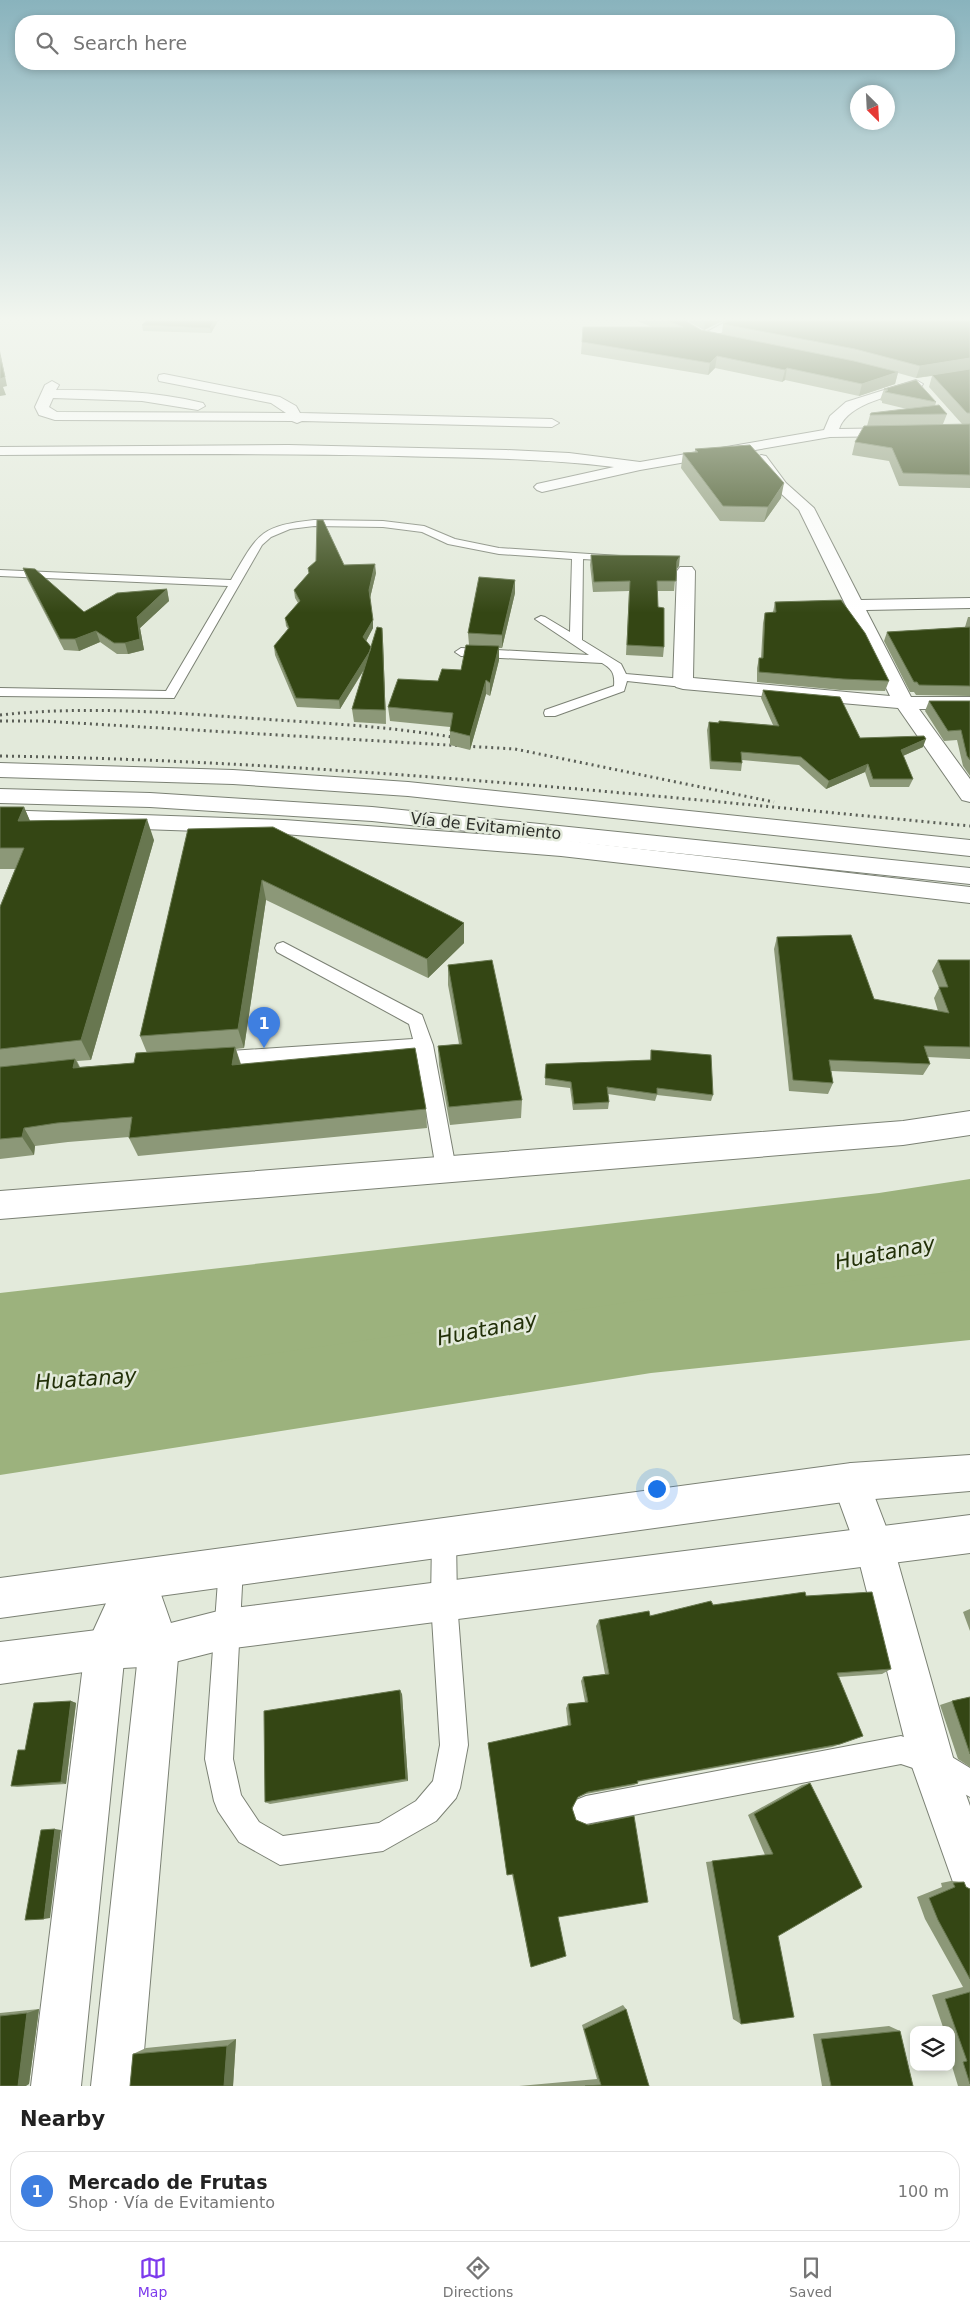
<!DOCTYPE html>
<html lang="en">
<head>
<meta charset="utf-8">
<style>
	body { margin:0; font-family:"DejaVu Sans",sans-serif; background:#f6f6f6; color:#222 }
	.controls { position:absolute; right:15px; bottom:15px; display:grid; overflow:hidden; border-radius:10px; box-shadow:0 2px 8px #0003 }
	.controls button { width:45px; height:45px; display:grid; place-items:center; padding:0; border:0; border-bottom:1px solid #e0e0e0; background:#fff; color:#222; font:25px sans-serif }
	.compass { position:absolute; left:850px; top:85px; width:45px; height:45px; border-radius:50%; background:#fff; box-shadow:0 2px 8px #0003; rotate:156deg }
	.you { position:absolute; left:656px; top:1488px; width:18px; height:18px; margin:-12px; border:4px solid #fff; border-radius:50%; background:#1a73e8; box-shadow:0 0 0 8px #1a73e833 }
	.badge { display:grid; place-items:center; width:32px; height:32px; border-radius:50%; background:#7c3aed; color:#fff; font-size:16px; font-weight:700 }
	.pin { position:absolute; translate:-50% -41px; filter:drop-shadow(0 1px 2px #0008) }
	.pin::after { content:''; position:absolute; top:26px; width:18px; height:15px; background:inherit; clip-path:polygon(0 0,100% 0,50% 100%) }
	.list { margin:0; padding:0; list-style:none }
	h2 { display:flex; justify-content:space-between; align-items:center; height:65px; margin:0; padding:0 20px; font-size:21px }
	h2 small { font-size:16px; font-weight:400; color:#767676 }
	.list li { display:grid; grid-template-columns:32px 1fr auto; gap:15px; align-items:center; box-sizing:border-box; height:80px; margin:0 10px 10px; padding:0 10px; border:1px solid #e0e0e0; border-radius:20px }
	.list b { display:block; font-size:19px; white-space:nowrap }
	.list p { margin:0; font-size:16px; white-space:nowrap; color:#767676 }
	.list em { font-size:16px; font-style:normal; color:#767676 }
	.icon { flex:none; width:28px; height:28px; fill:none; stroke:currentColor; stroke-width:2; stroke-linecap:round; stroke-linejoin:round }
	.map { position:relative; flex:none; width:970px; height:2086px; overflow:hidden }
	.search { position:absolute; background:#fff; box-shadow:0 2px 8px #0003; left:15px; right:15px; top:15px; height:55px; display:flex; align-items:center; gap:12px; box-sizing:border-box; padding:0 18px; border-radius:20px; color:#767676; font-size:19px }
	.sheet { height:155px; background:#fff }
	nav { display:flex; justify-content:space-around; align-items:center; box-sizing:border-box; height:70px; border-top:1px solid #e0e0e0; background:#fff; font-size:14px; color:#767676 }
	nav a { display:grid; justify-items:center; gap:2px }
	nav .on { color:#7c3aed }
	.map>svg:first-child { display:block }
	.water { fill:#9cb27d }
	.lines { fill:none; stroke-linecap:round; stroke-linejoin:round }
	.river { fill:#9cb27d; fill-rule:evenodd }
	.service-casing { stroke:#7b8174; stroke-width:2 }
	.minor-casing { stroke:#7b8174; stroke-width:2 }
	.primary-casing { stroke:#7b8174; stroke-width:2 }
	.trunk-casing { stroke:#7b8174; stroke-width:2 }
	.service { fill:#fff; fill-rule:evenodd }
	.minor { fill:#fff; fill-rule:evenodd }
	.primary { fill:#fff; fill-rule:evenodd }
	.trunk { fill:#fff; fill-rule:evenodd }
	.rail { stroke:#5b5f57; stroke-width:3; stroke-dasharray:2 4; stroke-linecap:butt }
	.wall { fill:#8c9878 }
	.shaded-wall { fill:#687750 }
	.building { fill:#344614; stroke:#687750 }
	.labels { text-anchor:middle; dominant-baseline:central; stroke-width:5; stroke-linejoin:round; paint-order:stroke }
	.street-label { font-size:16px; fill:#2e302b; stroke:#e3eadb }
	.near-water-label { font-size:21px; font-style:italic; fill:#223008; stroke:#e3eadb }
</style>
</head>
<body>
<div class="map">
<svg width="970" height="2086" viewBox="0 0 970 2086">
	<rect width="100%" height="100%" fill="#e3eadb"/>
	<path class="water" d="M 970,1179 L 970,1305 L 651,1336 L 0,1434 L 0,1293 L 879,1193 Z"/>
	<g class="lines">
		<path class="river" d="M 970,1270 L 970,1340 L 651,1373 L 0,1475 L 0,1393 L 651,1299 Z"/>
		<defs>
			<path id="service" d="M 314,520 L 383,521 L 424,526 L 455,539 L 499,548 L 619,556 L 619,560 L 615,561 L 583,559 L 582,640 L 621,664 L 626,674 L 683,679 L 689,683 L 683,687 L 627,681 L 624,691 L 555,716 L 545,716 L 544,713 L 545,710 L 614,686 C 615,673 612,669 602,663 L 461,656 L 455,652 L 461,648 L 589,655 L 535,619 L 541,616 L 545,617 L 570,632 L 572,559 L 499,554 L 448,544 L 422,532 L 383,527 L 314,526 L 290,529 L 271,537 L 262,545 L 174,698 L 0,696 L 0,688 L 166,691 L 228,586 L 0,576 L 0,570 L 231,580 C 258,534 259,526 314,520 Z
				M 283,942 L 422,1015 L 433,1045 L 456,1169 L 453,1175 L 446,1177 L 439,1175 L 436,1169 L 416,1052 L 215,1066 L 209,1064 L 206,1059 L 209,1054 L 215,1052 L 413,1039 L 409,1024 L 277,952 L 275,948 L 277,944 Z
				M 444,1527 L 453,1530 L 456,1539 L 457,1602 L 468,1745 L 460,1788 L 456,1798 L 436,1821 L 383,1851 L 280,1865 L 239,1842 L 218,1811 L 214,1801 L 205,1759 L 219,1567 L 222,1558 L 231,1555 L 240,1558 L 243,1567 L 233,1759 L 241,1795 L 259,1822 L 283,1836 L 379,1823 L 416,1801 L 433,1781 L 440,1745 L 431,1602 L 432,1539 L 435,1530 Z
				M 901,1736 L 942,1751 L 970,1768 L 970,1797 L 925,1772 L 901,1764 L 586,1824 L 576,1820 L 572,1810 L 576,1800 L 586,1796 Z"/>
			<path id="minor" d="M 727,321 L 743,321 L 708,340 L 700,340 L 698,337 Z
				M 164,374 L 280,397 L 296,406 L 300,413 L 552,419 L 559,423 L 552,427 L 302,421 L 297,423 L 292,421 L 55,420 L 39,415 L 35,407 L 45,385 L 52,381 L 59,385 L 56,390 C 105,390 155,391 203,403 L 205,406 L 198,410 L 142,401 L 53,398 L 49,407 L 57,412 L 286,413 L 271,403 L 159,381 L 158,378 L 159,375 Z
				M 916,380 L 923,384 L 921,387 C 896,395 848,402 839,429 L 970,427 L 970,435 L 830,437 L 640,470 L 542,492 L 537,490 L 534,487 L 537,484 L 614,467 C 542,458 470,458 398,456 C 265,453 133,454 0,455 L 0,447 L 288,445 L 506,450 L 569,453 L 640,462 L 824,430 L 830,416 L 846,402 Z
				M 761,455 L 766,456 L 786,483 L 814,508 L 861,600 L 970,598 L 970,608 L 866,610 L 911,697 L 970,697 L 970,709 L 919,709 L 970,779 L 970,802 L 962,800 L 898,708 L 683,689 L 676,687 L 673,683 L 677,571 L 680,567 L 692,567 L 695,571 L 693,678 L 890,696 L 799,510 L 776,489 L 754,459 Z
				M 0,810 L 284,820 L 561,840 L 970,887 L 970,903 L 561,856 L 284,834 L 0,824 Z
				M 970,1111 L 970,1135 L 903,1145 L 0,1219 L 0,1191 L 903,1121 Z
				M 851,1463 L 864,1469 L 893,1545 L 954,1761 L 970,1806 L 970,1892 L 954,1885 L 910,1761 L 855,1545 L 832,1482 L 838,1469 Z
				M 137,1560 L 151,1566 L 179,1646 L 141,2086 L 91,2086 L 139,1646 L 134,1631 L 125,1651 L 81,2086 L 31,2086 L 85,1649 L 123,1566 Z"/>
			<path id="primary" d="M 970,1455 L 970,1491 L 851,1501 L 0,1618 L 0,1578 L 851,1463 Z
				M 970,1515 L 970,1553 L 226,1649 L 159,1666 L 105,1669 L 0,1684 L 0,1642 L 105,1629 L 159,1626 L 226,1609 Z"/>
			<path id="trunk" d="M 0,763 L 233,770 L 408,782 L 970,840 L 970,856 L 408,796 L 233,784 L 0,777 Z
				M 0,789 L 150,793 L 372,807 L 970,868 L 970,884 L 372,821 L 150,807 L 0,803 Z"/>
		</defs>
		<use href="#service" class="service-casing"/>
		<use href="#minor" class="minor-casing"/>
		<use href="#primary" class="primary-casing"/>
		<use href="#trunk" class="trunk-casing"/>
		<use href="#service" class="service"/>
		<use href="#minor" class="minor"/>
		<use href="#primary" class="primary"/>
		<use href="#trunk" class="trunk"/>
		<path class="rail" d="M 0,715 C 83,706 164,712 247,718 C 319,723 392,726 463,739
			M 0,721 L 42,721 L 515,749 L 774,802
			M 0,756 C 324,761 647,795 970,826"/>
	</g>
	<path class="wall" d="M 146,321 L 218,321 L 211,333 L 143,331 L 142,325 Z
		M 637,321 L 686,321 L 701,330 L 722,334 L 723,324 L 970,321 L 970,488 L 899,486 L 889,461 L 852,455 L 855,442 L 867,426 L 870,415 L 907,409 L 882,403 L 882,401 L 880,400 L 884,389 L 936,402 L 935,406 L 947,414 L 943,424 L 962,424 L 929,387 L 932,376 L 916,378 L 898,373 L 895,384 L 859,396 L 785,380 L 782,382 L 715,368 L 708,375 L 581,354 L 583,327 L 652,327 Z
		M 688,321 L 722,321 L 704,330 Z
		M 695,449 L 781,498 L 764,522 L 720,521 L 681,468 L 683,453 L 695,452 Z
		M 591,555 L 679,566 L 676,569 L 674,591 L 658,591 L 658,607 L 664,647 L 663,657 L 626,655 L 629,591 L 593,592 L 590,565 Z
		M 344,565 L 376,573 L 370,598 L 373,628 L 366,641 L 371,647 L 382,628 L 386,724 L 354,722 L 352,709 L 364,670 L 340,709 L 297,707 L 275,655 L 274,646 L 288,629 L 286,626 L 285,618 L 298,603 L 295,598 L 294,590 L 309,573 Z
		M 23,568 L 84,612 L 167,589 L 169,601 L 140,628 L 144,650 L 128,654 L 117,654 L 100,642 L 79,651 L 64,650 L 27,579 Z
		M 515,580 L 515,593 L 502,648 L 499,648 L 499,660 L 490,696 L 486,694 L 470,750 L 450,745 L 450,727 L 390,721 L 388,707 L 461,670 L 469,645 L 468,633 Z
		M 775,602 L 889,681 L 885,691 L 840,690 L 757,682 L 757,668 L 759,658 L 761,658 L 763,623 L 765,613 L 773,612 Z
		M 968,617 L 970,617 L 970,696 L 916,695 L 914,692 L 910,692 L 884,641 L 887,632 L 965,627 Z
		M 763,690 L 860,738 L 923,747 L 903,756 L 913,779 L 909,787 L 870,787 L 865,772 L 826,789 L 799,765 L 742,760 L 742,763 L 741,771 L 710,769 L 707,730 L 709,722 L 718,723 L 719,721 L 773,725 L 761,698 Z
		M 929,701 L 970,701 L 970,776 L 963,766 L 957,740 L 944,741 L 925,711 Z
		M 0,807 L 24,807 L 30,821 L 154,840 L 91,1060 L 77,1061 L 80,1067 L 134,1063 L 147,1053 L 140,1036 L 188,829 L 464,923 L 464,943 L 428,978 L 266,900 L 244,1048 L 236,1049 L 241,1064 L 426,1109 L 427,1128 L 138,1156 L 129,1138 L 129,1137 L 68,1142 L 35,1146 L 34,1155 L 0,1159 L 0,906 L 15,869 L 0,869 Z
		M 777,937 L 874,999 L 938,1011 L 934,998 L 939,988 L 932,971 L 938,960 L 970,960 L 970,1059 L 927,1057 L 930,1064 L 923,1075 L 831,1071 L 833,1083 L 828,1094 L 789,1091 L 774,949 Z
		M 448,965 L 522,1100 L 521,1118 L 450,1125 L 439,1065 L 438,1046 L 459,1044 L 448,985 Z
		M 651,1050 L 713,1095 L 711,1101 L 657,1095 L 655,1101 L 608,1094 L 609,1102 L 608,1109 L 573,1110 L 570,1088 L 545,1085 L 546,1064 L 650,1060 Z
		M 806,1596 L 891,1669 L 882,1674 L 838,1677 L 863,1736 L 832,1747 L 637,1782 L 638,1783 L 634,1785 L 586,1794 L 577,1798 L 572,1808 L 558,1917 L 531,1967 L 530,1964 L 512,1874 L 507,1875 L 488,1743 L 568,1726 L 566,1708 L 568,1704 L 585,1702 L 581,1681 L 583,1677 L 605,1674 L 596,1626 L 599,1620 L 650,1616 L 713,1605 Z
		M 970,1609 L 970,1631 L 963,1612 Z
		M 402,1694 L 408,1781 L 270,1804 L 265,1802 Z
		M 970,1697 L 970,1767 L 958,1759 L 940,1705 L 952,1701 Z
		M 71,1701 L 76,1703 L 66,1784 L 17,1787 L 11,1786 L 25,1750 Z
		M 810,1783 L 778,1936 L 741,2024 L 733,2019 L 706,1862 L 765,1855 L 748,1815 L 802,1785 Z
		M 951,1881 L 964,1882 L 966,1887 L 970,1889 L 970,2086 L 958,2086 L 951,2063 L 951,2056 L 953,2055 L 951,2050 L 951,2030 L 944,2030 L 932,1995 L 963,1987 L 925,1919 L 917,1897 L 942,1887 L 941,1883 Z
		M 623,2005 L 626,2009 L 649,2086 L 519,2086 L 597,2079 L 582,2025 Z
		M 39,2009 L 29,2084 L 0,2086 L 0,2013 Z
		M 889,2026 L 900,2031 L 913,2086 L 822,2086 L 813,2034 Z
		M 236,2039 L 233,2086 L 130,2086 L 133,2054 L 146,2048 Z"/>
	<path class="shaded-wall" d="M 214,321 L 218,321 L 211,333 L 210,328 Z
		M 705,321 L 722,321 L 704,330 Z
		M 0,351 L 7,386 L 3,387 L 6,395 L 0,396 Z
		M 717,356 L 715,368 L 708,375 L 710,363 Z
		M 970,358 L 970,370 L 916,378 L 920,366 Z
		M 787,368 L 785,380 L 782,382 L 785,370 Z
		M 898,372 L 895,384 L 859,396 L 862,384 Z
		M 784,483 L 781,498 L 764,522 L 768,507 Z
		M 680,556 L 679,566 L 675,571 L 677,561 Z
		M 375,564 L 376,573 L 370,598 L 369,590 Z
		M 515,580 L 515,593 L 502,648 L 502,635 Z
		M 167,589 L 169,601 L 140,628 L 144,650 L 128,654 L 125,643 L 137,617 Z
		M 373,620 L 373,628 L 364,645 L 363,637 Z
		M 382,628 L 383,641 L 386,724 L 385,710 Z
		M 96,631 L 100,642 L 79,651 L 75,639 Z
		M 499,646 L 499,660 L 490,696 L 490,683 Z
		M 372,648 L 372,656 L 340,709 L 339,700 Z
		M 486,680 L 486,694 L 470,750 L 470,736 Z
		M 926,739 L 923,747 L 898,758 L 901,750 Z
		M 868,764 L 865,772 L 826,789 L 829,781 Z
		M 24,807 L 33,828 L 18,821 Z
		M 147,819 L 154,840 L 91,1060 L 81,1040 Z
		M 262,880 L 266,900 L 244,1048 L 238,1029 Z
		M 464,923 L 464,943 L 428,978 L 427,959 Z
		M 235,1047 L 241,1066 L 232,1065 Z
		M 75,1059 L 85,1078 L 73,1068 Z
		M 24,1128 L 35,1146 L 34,1155 L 22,1137 Z
		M 400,1690 L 402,1694 L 408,1781 L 406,1779 Z
		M 71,1701 L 76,1703 L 66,1784 L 61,1782 Z
		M 55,1829 L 61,1830 L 50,1918 L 44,1919 Z
		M 39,2009 L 29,2084 L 26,2086 L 18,2086 L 27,2013 Z
		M 236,2039 L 233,2086 L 224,2086 L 227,2046 Z"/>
	<path class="building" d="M 146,321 L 214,321 L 210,328 L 142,325 Z
		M 668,321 L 686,321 L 701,330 L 854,361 L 898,372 L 862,384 L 787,368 L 785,370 L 717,356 L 710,363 L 582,342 L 583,327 L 683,327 Z
		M 728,321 L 970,321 L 970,358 L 920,366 L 855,349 L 723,324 Z
		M 0,355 L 5,377 L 0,379 Z
		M 970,369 L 970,413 L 967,413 L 932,375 Z
		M 916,380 L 936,402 L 885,392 L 888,390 L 884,389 Z
		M 939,405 L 947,414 L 870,415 L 871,413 Z
		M 970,424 L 970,475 L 903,473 L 892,448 L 855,442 L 864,426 Z
		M 750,445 L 784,483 L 768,507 L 723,506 L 683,453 L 698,452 L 695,449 Z
		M 317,520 L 323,520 L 344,565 L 375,564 L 369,590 L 373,620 L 363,637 L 371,647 L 370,651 L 339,700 L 296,698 L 274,646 L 289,628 L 285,618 L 300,601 L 294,590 L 309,573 L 308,568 L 316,561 Z
		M 591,555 L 680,556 L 677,561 L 676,581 L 657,581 L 658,607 L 664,608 L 664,647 L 627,645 L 630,581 L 594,582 Z
		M 23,568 L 35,569 L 84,612 L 117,593 L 167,589 L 137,617 L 140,639 L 125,643 L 114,643 L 96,631 L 75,639 L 60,639 Z
		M 479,577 L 515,580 L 502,635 L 468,633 Z
		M 841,600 L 865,633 L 889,681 L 843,679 L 759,672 L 759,658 L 763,658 L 765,613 L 776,612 L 775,602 Z
		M 377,627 L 382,628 L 385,710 L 352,709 Z
		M 970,627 L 970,686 L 919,685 L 917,682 L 914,682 L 887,632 Z
		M 466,645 L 499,646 L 490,683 L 486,680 L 470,736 L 450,731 L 453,713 L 388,707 L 398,679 L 438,681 L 442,669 L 461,670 Z
		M 763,690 L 840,697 L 860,738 L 924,736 L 926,739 L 901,750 L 913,779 L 873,779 L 868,764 L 829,781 L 801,757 L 741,752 L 742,763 L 711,761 L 709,722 L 719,723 L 719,721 L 779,726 Z
		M 929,701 L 970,701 L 970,760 L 967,756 L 961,730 L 948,731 Z
		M 0,807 L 24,807 L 18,821 L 147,819 L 81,1040 L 0,1049 L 0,907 L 24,848 L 0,848 Z
		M 273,827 L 464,923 L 427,959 L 262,880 L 238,1029 L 140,1036 L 188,829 Z
		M 851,935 L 874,999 L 949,1013 L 939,987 L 948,987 L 938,960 L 970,960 L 970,1047 L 924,1046 L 930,1064 L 829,1060 L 833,1083 L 793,1080 L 777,937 Z
		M 492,960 L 522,1100 L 449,1107 L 438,1046 L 462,1044 L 448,965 Z
		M 235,1047 L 232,1065 L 415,1048 L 426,1109 L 129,1138 L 132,1117 L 57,1123 L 24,1128 L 22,1137 L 0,1139 L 0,1067 L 75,1059 L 73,1068 L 134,1063 L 136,1053 Z
		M 651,1050 L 711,1055 L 713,1095 L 657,1088 L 657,1094 L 607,1087 L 609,1102 L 574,1104 L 571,1082 L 545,1078 L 546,1064 L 651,1060 Z
		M 805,1592 L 806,1596 L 872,1592 L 891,1669 L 837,1673 L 863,1736 L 840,1744 L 637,1781 L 638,1783 L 588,1792 L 578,1797 L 572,1808 L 576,1820 L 588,1825 L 634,1816 L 648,1902 L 558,1917 L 566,1956 L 531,1967 L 513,1874 L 507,1875 L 488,1743 L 571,1725 L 568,1704 L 588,1702 L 583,1677 L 609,1674 L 599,1620 L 649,1611 L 650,1616 L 711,1601 L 713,1605 Z
		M 400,1690 L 406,1779 L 265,1802 L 264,1711 Z
		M 970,1697 L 970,1754 L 952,1701 Z
		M 71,1701 L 61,1782 L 11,1786 L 18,1750 L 25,1750 L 34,1703 Z
		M 810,1783 L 862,1887 L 778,1936 L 794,2017 L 741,2024 L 712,1861 L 773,1854 L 754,1814 Z
		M 55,1829 L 44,1919 L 25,1920 L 41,1830 Z
		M 964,1882 L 966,1887 L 970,1889 L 970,1979 L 938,1920 L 929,1898 L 955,1887 L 953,1883 Z
		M 970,1992 L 970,2084 L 963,2062 L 967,2061 L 945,1999 Z
		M 626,2009 L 649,2086 L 585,2086 L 601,2085 L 584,2029 Z
		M 27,2013 L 18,2086 L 0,2086 L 0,2016 Z
		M 900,2031 L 913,2086 L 831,2086 L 821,2039 Z
		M 227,2046 L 224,2086 L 130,2086 L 133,2054 Z"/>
	<linearGradient id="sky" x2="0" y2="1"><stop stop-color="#89b3bd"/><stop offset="0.52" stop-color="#f2f6ef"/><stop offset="1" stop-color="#f2f6ef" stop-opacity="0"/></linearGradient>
	<rect width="970" height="613" fill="url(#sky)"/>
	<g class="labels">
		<g class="street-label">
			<text transform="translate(486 826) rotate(6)">Vía de Evitamiento</text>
		</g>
		<g class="near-water-label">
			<text transform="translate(885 1253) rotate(-11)">Huatanay</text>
			<text transform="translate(487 1329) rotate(-11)">Huatanay</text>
			<text transform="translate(86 1379) rotate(-4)">Huatanay</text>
		</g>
	</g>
</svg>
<div class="controls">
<button><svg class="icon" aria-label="layers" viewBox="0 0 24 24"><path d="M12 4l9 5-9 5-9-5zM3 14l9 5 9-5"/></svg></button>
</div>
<svg class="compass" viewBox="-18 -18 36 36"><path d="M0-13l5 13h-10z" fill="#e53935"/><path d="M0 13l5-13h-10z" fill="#767676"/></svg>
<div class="you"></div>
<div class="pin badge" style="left:264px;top:1048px;background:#3f7fe0">1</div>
<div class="search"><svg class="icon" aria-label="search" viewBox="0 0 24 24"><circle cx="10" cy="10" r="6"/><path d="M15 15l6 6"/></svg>Search here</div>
</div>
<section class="sheet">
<h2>Nearby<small></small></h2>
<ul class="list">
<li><span class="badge" style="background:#3f7fe0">1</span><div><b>Mercado de Frutas</b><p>Shop · Vía de Evitamiento</p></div><em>100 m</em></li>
</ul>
</section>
<nav>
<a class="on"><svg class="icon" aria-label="map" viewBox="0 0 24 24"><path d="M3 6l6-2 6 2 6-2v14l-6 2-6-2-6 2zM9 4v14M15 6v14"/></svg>Map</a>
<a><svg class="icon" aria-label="directions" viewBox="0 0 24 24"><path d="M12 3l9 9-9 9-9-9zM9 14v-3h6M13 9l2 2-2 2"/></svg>Directions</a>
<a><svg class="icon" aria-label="saved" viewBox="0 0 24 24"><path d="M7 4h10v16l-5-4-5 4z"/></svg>Saved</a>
</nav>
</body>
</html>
